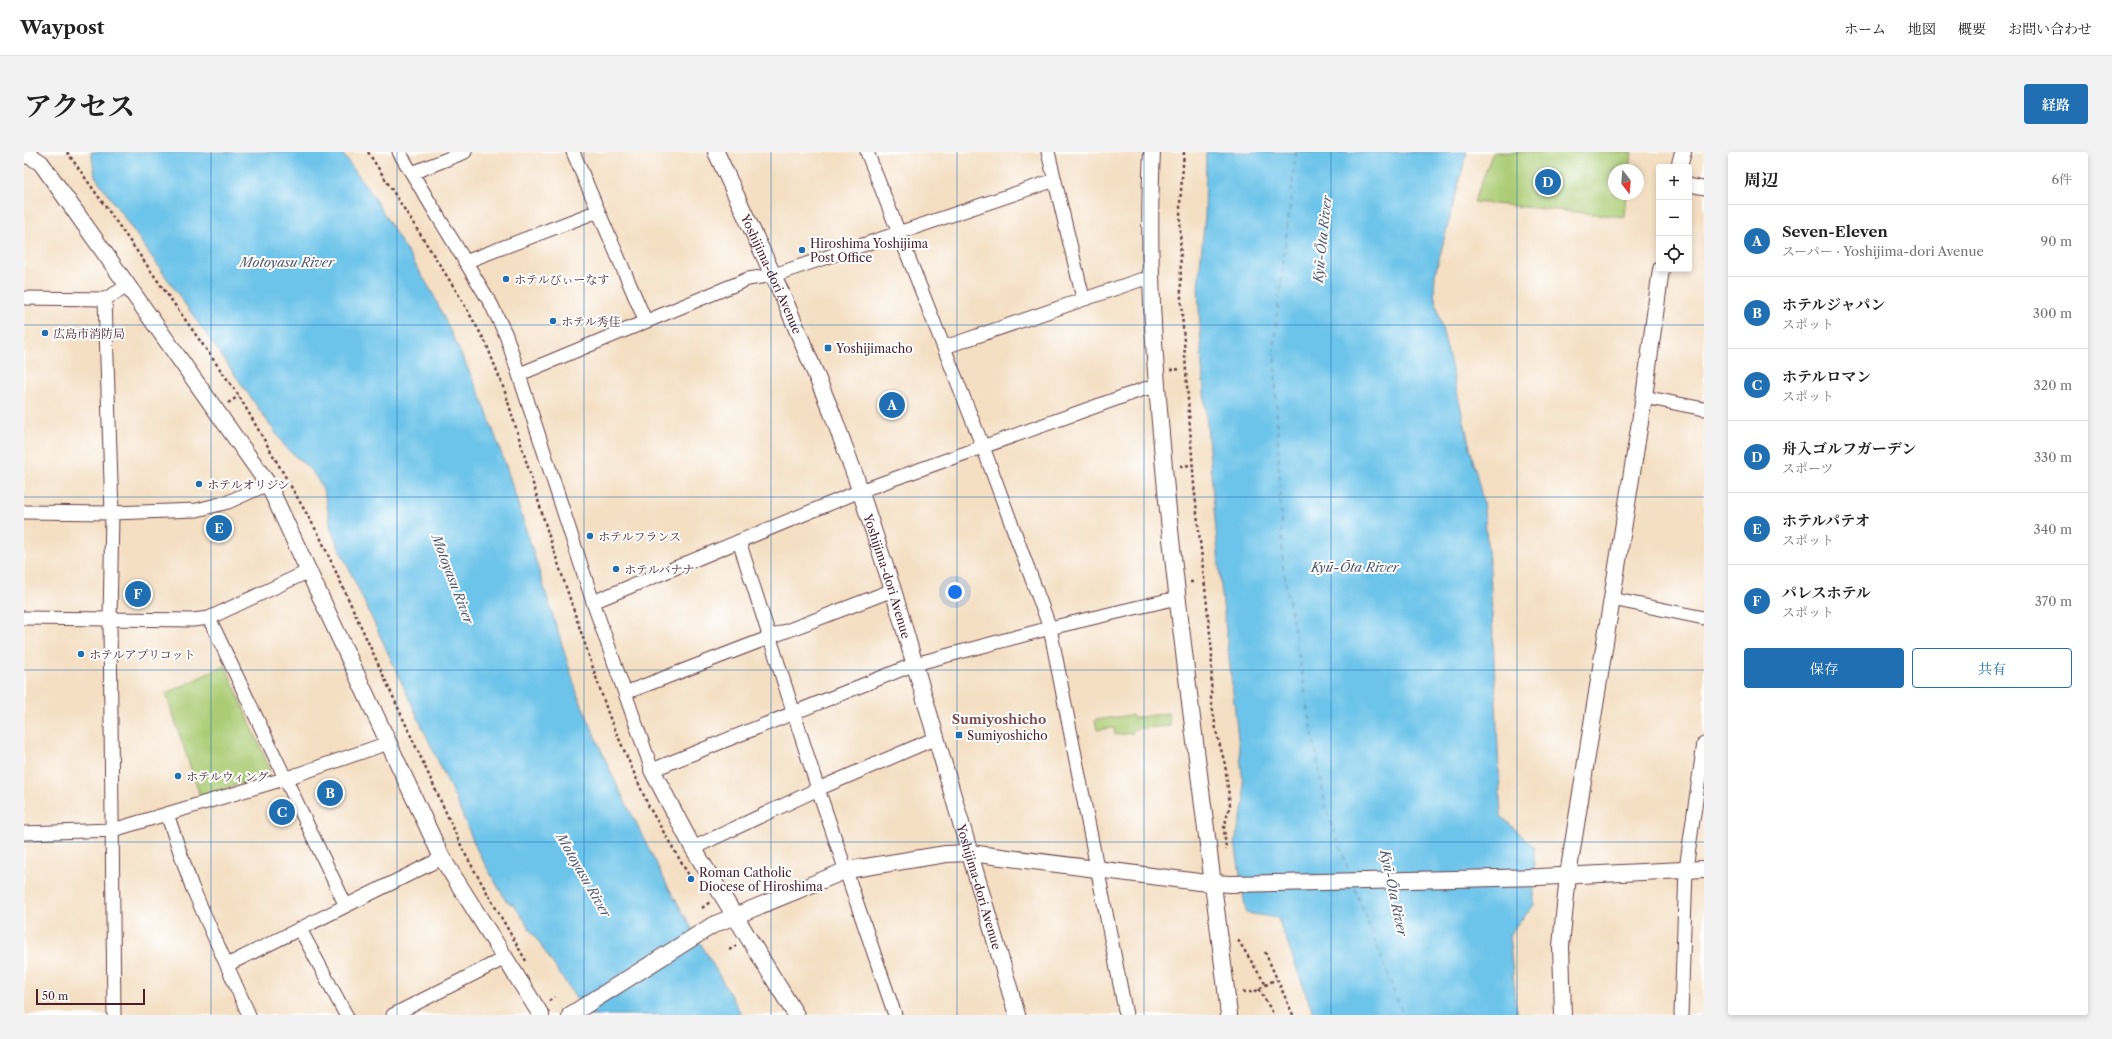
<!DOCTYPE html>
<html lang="ja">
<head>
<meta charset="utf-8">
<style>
	body { margin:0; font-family:"Libre Caslon Text","Noto Serif JP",serif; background:#f2f2f2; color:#222 }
	.controls { position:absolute; right:12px; top:12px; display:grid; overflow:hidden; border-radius:4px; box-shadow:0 2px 6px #0003 }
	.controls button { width:36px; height:36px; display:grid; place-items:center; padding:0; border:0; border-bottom:1px solid #e0e0e0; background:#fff; color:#222; font:20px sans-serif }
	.compass { position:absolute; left:1584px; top:12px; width:36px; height:36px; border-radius:50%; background:#fff; box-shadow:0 2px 6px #0003; rotate:164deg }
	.scale { position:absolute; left:12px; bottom:10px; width:109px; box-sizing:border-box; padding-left:4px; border:2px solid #4a1f2b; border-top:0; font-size:11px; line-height:14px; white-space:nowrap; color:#4a1f2b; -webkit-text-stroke:3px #fff; paint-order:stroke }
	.you { position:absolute; left:931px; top:440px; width:14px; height:14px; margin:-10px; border:3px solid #fff; border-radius:50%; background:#1a73e8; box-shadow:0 0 0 6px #1a73e833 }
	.badge { display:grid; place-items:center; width:26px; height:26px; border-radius:50%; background:#1f6fb2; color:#fff; font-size:13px; font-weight:700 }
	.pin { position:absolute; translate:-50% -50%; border:2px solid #fff; box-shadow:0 1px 4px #0006 }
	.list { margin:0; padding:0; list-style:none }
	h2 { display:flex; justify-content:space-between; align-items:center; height:52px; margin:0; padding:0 16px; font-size:17px }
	h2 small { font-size:13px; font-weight:400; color:#767676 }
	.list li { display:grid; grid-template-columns:26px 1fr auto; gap:12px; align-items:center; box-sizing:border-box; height:72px; padding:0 16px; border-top:1px solid #e0e0e0 }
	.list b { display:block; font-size:15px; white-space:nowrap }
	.list p { margin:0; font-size:13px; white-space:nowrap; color:#767676 }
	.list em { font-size:13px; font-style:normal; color:#767676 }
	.actions { display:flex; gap:8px; padding:12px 16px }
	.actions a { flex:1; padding:9px 0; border:1px solid #1f6fb2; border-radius:4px; text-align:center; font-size:14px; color:#1f6fb2 }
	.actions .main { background:#1f6fb2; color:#fff }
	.icon { flex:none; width:22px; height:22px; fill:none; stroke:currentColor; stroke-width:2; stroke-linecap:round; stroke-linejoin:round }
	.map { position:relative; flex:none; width:1680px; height:863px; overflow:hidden; border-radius:4px }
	header { display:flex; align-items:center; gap:24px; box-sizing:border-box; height:56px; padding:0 20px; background:#fff; border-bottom:1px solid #e0e0e0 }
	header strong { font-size:19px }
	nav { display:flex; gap:22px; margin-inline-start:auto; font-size:14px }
	.intro { display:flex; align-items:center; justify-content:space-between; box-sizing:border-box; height:96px; padding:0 24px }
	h1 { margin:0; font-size:28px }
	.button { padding:10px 18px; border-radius:4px; background:#1f6fb2; color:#fff; font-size:14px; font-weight:700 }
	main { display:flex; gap:24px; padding:0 24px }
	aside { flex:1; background:#fff; border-radius:4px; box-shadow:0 2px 6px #0003 }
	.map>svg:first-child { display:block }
	.green { fill:#abcc74; stroke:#7a7650 }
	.water { fill:#6dc4ea; stroke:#5c728a }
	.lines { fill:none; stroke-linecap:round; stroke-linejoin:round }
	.ferry { stroke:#56596e; stroke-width:1; stroke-dasharray:5 4; stroke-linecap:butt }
	.minor-casing { stroke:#643c42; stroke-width:15 }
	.tertiary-casing { stroke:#643c42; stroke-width:18 }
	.path { stroke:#643c42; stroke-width:2.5; stroke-dasharray:3 3; stroke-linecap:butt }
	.minor { stroke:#fff; stroke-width:13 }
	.tertiary { stroke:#fff; stroke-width:16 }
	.grid { fill:none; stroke:#1f6fb2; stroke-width:1; stroke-opacity:0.55 }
	.poi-dot { fill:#1f6fb2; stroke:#fff; stroke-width:1.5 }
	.labels { text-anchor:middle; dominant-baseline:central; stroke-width:4; stroke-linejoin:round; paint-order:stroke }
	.poi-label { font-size:12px; fill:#4a1f2b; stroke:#fff; text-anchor:start }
	.street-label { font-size:12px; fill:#4a1f2b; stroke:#fff }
	.water-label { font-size:13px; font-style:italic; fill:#56596e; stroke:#fff }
	.neighbourhood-label { font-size:13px; font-weight:bold; fill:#7b4b4d; stroke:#fff }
</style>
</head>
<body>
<header>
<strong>Waypost</strong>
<nav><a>ホーム</a><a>地図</a><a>概要</a><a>お問い合わせ</a></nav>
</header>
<div class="intro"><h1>アクセス</h1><a class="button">経路</a></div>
<main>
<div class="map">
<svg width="1680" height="863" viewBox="0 0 1680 863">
	<rect width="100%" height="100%" fill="#fff"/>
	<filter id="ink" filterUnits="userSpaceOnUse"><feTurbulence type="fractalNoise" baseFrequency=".025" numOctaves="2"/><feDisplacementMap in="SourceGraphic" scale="8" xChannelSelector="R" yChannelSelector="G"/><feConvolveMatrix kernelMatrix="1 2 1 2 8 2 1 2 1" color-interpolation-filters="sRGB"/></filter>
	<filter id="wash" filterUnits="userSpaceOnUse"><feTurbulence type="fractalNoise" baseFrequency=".012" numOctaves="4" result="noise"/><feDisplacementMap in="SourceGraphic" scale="16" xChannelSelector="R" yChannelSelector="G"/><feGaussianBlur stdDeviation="0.9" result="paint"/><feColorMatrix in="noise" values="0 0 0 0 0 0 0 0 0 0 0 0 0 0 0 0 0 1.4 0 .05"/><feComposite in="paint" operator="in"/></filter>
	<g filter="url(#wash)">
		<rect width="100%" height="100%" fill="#f4dfc3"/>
		<path class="green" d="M 1469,0 L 1608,0 L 1606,18 L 1590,18 L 1590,42 L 1603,42 L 1601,65 L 1450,50 Z
			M 201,513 L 246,617 L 243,624 L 176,644 L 142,542 Z
			M 1144,561 L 1146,574 L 1109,577 L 1109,581 L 1091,583 L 1090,576 L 1073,578 L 1071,568 L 1108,563 L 1108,566 Z"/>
		<path class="water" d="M 67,0 L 317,0 L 345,38 L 408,140 L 458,247 L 484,320 L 554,544 L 588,623 L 643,733 L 718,863 L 563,863 L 490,753 L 482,749 L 453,698 L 433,650 L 307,378 C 300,331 299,327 263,297 L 71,24 Z
			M 1182,0 L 1443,0 L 1411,122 L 1410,142 L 1459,350 L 1466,417 L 1477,664 L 1510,695 L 1510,753 L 1485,783 L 1493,863 L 1290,863 L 1254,766 L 1222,761 L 1211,690 L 1221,649 L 1196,425 L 1178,216 L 1174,134 L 1181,65 Z"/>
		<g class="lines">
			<path class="ferry" d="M 1272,0 L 1250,190 L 1259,415 L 1302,657 L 1326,722
				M 1331,736 L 1379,863"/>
		</g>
	</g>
	<g filter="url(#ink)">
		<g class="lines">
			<defs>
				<path id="minor" d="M 375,0 L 467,152 L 482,183 L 569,450 L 628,618 L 891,512 L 1026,476 L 1153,446
					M 549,0 L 621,168
					M 843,0 L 959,295 L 1026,476 L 1102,863
					M 1024,0 L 1059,146
					M 388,21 L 441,0
					M 1665,33 L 1680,36
					M 441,110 L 574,59
					M 0,146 L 81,147 L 104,134
					M 81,147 L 88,361 L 86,467 L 90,863
					M 921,195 L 1116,128 L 1126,127
					M 496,222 L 724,127 L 750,123 L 1031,28
					M 1620,245 L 1680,257
					M 0,360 L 88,361 L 173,358 L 204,350 L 244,332
					M 715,389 L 794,637 L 871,863
					M 1588,447 L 1680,466
					M 569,450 L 836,339 L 1120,237 L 1132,235
					M 0,466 L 169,468 L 185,466 L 285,419
					M 185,466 L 322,754
					M 601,541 L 869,438
					M 143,662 L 168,735 L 225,863
					M 0,681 L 89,678 L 263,626 L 364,591
					M 669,696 L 794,637 L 912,586
					M 276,777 L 322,863
					M 203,813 L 418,706
					M 369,863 L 481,806
					M 1657,863 L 1662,717 L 1680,591"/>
				<g id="tertiary">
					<path id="s1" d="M 692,0 L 761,149 L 808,261 L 832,326 L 869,438 L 993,863"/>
					<path d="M 1128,0 C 1122,117 1132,232 1143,348 C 1160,520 1185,691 1205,863"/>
					<path d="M 0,3 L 8,5 L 17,11 L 244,332 L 418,706 L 517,863"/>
					<path d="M 1655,15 L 1659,0"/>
					<path d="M 628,618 L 669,696 L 772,863"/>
					<path d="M 546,863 L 689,773 L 823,718 L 922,702 L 946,701 L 1175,730 L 1206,732 L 1515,725 L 1680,717"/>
					<path d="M 1539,863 L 1537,794 L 1544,723 L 1620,245 L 1637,117"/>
				</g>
			</defs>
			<use href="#minor" class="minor-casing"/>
			<use href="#tertiary" class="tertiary-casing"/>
			<path class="path" d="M 43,0 L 215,244 L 296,385 L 440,700 L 502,809
				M 344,0 L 433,140 L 462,191 L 481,240 L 525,384 L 585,564 L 625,655 L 667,727
				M 1160,0 L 1156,52 L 1157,147 L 1170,333 L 1188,500 L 1187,547 L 1193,583 L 1201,612 L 1206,653 L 1200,676 L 1202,698
				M 1146,218 L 1157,217
				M 204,251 L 215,244
				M 1156,314 L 1169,313
				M 1166,430 L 1173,430
				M 678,756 L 686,750
				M 1214,788 L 1242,833
				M 705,798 L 712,794
				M 1241,800 L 1269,863
				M 1235,837 L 1250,863
				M 1219,840 L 1230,840 L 1252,827
				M 525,849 L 530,845"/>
			<use href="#minor" class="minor"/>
			<use href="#tertiary" class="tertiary"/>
		</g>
	</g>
	<path class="grid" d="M 187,0 L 187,863M 373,0 L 373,863M 560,0 L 560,863M 747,0 L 747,863M 933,0 L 933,863M 1120,0 L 1120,863M 1307,0 L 1307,863M 1493,0 L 1493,863M 0,173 L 1680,173M 0,345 L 1680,345M 0,518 L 1680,518M 0,690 L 1680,690"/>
	<g class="poi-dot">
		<circle cx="778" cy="98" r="4"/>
		<circle cx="482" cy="127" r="4"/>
		<circle cx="529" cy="169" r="4"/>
		<circle cx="21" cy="181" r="4"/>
		<rect x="800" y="192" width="8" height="8" rx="2"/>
		<circle cx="175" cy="332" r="4"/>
		<circle cx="566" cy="384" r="4"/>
		<circle cx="592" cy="417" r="4"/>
		<circle cx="57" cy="502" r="4"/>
		<rect x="931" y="579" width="8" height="8" rx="2"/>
		<circle cx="154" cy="624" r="4"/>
		<circle cx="667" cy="727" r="4"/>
	</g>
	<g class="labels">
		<g class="poi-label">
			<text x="786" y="91">Hiroshima Yoshijima<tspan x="786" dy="14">Post Office</tspan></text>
			<text x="490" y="127">ホテルびぃーなす</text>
			<text x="537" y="169">ホテル秀佳</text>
			<text x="29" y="181">広島市消防局</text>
			<text x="812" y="196">Yoshijimacho</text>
			<text x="183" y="332">ホテルオリジン</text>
			<text x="574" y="384">ホテルフランス</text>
			<text x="600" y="417">ホテルバナナ</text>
			<text x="65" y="502">ホテルアプリコット</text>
			<text x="943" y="583">Sumiyoshicho</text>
			<text x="162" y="624">ホテルウィング</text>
			<text x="675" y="720">Roman Catholic<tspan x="675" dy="14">Diocese of Hiroshima</tspan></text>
		</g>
		<g class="street-label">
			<text stroke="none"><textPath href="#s1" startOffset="134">Yoshijima-dori Avenue</textPath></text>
			<text stroke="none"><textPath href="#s1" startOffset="458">Yoshijima-dori Avenue</textPath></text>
			<text stroke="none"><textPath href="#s1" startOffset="782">Yoshijima-dori Avenue</textPath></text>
		</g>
		<g class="water-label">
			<text transform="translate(1298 87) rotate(-84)">Kyū-Ōta River</text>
			<text x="263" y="110">Motoyasu River</text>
			<text x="1331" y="415">Kyū-Ōta River</text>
			<text transform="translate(429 427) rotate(69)">Motoyasu River</text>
			<text transform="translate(560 723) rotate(60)">Motoyasu River</text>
			<text transform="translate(1370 741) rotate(78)">Kyū-Ōta River</text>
		</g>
		<g class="neighbourhood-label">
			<text x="975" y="567">Sumiyoshicho</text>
		</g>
	</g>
</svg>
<div class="controls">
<button>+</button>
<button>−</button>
<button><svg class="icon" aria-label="locate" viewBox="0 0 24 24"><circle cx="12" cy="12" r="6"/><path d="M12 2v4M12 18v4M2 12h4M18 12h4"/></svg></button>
</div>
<svg class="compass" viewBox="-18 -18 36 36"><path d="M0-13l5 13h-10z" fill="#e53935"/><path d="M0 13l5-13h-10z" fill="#767676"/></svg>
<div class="scale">50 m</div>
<div class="you"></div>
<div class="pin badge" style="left:868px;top:253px">A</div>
<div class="pin badge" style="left:306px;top:641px">B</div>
<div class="pin badge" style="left:258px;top:660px">C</div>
<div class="pin badge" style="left:1524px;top:30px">D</div>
<div class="pin badge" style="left:195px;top:376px">E</div>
<div class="pin badge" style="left:114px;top:442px">F</div>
</div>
<aside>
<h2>周辺<small>6件</small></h2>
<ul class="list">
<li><span class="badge">A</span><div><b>Seven-Eleven</b><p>スーパー · Yoshijima-dori Avenue</p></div><em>90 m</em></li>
<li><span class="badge">B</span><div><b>ホテルジャパン</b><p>スポット</p></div><em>300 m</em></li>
<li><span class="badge">C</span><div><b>ホテルロマン</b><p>スポット</p></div><em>320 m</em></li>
<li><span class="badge">D</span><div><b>舟入ゴルフガーデン</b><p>スポーツ</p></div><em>330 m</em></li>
<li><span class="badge">E</span><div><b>ホテルパテオ</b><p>スポット</p></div><em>340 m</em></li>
<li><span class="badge">F</span><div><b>パレスホテル</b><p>スポット</p></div><em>370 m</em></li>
</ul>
<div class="actions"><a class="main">保存</a><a>共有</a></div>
</aside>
</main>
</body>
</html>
